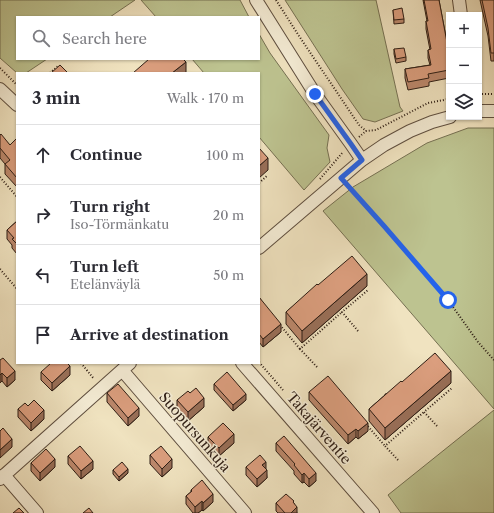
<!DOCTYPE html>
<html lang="en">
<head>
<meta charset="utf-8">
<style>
	body { margin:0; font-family:"Libre Caslon Text",serif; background:#f2f2f3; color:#2b2b33 }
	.controls { position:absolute; right:12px; top:12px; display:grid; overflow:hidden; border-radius:0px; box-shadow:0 1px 3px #0004 }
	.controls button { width:36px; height:36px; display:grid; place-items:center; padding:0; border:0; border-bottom:1px solid #e1e1e2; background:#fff; color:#2b2b33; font:20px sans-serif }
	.stop { position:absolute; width:12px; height:12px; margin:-9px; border:3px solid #2563eb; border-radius:50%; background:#fff }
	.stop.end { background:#2563eb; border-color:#fff; box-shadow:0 1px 4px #0008 }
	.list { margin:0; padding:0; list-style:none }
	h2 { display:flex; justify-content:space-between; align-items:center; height:52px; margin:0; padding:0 16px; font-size:17px }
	h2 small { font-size:13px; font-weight:400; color:#7c7c81 }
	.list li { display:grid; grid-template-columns:26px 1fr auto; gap:12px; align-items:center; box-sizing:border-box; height:60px; padding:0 16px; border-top:1px solid #e1e1e2 }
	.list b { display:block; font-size:15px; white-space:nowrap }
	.list p { margin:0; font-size:13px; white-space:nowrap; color:#7c7c81 }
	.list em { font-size:13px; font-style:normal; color:#7c7c81 }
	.icon { flex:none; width:22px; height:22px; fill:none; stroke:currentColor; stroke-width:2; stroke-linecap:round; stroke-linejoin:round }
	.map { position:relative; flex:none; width:494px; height:513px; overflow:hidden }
	.search { position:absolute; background:#fff; box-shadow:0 1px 3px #0004; left:16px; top:16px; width:244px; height:44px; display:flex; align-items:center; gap:10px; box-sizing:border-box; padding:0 14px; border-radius:0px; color:#7c7c81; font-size:15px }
	.panel { position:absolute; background:#fff; box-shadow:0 1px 3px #0004; left:16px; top:72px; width:244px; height:292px; border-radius:0px }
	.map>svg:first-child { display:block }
	.green { fill:#bdc390; stroke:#757052 }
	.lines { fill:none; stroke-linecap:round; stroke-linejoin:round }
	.minor-casing { stroke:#5e4e3f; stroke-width:14 }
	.path { stroke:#2d1d14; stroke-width:2; stroke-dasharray:1 2; stroke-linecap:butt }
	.minor { stroke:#f5edd6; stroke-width:12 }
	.wall { fill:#bc886c; stroke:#2d1d14 }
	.shaded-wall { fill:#996f58; stroke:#2d1d14 }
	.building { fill:#db9e7e; stroke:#2d1d14 }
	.route { stroke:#2563eb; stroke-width:5 }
	.labels { text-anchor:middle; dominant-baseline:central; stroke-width:3; stroke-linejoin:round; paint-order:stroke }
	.street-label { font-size:14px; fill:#2d1d14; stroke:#f5edd6 }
</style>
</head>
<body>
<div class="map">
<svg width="494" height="513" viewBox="0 0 494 513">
	<rect width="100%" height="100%" fill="#f0e3c0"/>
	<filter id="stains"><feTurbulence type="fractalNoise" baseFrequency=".005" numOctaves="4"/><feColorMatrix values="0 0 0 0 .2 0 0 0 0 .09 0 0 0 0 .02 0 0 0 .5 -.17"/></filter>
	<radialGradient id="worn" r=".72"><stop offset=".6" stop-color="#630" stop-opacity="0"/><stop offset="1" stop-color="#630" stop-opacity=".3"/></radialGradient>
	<path class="green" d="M 0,0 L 135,0 L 110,17 L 17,17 L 17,59 L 47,59 L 26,73 L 17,73 L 0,58 Z
		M 141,0 L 240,0 L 249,17 L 156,17 Z
		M 285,0 L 376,0 L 400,107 L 403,111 L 375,122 L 363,119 L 342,89 Z
		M 259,34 L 270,53 L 329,135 L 327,148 L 330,162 L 304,190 L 259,137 L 259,73 L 204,73 L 192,59 L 259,59 Z
		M 468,128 L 494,128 L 494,409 L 323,211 L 353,187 L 427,143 Z
		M 494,410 L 494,513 L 401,513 L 388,495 Z"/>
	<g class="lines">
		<defs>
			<path id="minor" d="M 256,0 L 315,94 L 351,144 L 362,160
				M 459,0 L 461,15
				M 0,89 L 17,105
				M 479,111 L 494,111
				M 259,248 L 362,160 L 384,145 L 410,131 L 432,122 L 450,117
				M 242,363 L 373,513
				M 122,370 L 245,513
				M 4,475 L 37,513
				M 0,479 L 130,363"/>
		</defs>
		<use href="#minor" class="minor-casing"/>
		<path class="path" d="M 276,0 L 299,36 L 359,125 L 366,131
			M 0,68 L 17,85
			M 50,73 L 58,66 L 59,68
			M 479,94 L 494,94
			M 359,137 L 366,131 L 376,130 L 428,103 L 449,99
			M 0,177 L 17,197
			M 320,179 L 343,152
			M 259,183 L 268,175
			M 349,187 L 384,226 L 448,300 L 478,342 L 494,360
			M 0,269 L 17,289
			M 280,325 L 300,349
			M 358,331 L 342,312 L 368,290
			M 259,362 L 283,390
			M 81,363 L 94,379
			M 317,367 L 300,349 L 342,312
			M 366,424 L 385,446
			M 437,426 L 424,412 L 452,388
			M 398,460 L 385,446 L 424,412"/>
		<use href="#minor" class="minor"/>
	</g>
	<path class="wall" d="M 423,0 L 439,0 L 449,53 L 449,78 L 429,82 L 429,86 L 408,90 L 405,78 L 405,69 L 430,65 L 428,58 L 428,50 L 430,50 L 426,29 L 426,21 L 427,21 Z
		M 480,0 L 494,0 L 494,61 L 491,61 L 488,36 Z
		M 393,10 L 404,19 L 404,23 L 394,24 Z
		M 394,49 L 406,57 L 406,61 L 396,63 L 394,54 Z
		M 0,135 L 10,145 L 17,138 L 17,187 L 5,174 L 5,164 L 0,158 Z
		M 17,221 L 17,254 L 12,248 L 12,245 L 7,239 L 7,230 Z
		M 318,285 L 367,286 L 302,343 L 286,324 L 286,312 Z
		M 259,297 L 281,332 L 263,347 L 259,342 Z
		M 0,360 L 15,380 L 7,387 L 2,381 L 0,383 Z
		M 41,372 L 70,375 L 52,391 L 41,380 Z
		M 451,383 L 385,440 L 369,421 L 369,409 L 385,395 L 385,394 Z
		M 214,384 L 246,400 L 233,411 L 214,390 Z
		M 309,392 L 368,431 L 358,439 L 356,437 L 348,444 L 309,400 Z
		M 107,393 L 139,416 L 128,426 L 107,402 Z
		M 190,393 L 204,407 L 188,421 L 177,408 L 177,400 Z
		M 28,406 L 44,419 L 31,431 L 18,417 L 18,409 Z
		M 208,437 L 234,443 L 219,456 L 208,445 Z
		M 276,443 L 295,449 L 316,481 L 309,487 L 304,482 L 302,483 L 294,474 L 294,471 L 276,451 Z
		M 150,455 L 172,468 L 162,477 L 150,464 Z
		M 68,456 L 93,469 L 81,479 L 68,464 Z
		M 31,463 L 55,467 L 40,481 L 31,471 Z
		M 246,467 L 266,469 L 267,478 L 257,487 L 246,475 Z
		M 113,470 L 128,473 L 119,481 L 113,474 Z
		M 191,490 L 213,502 L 203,511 L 202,510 L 198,513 L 193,513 L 186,504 L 186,496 L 191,492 Z
		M 276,503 L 294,503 L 297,513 L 278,513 L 276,511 Z"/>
	<path class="shaded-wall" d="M 186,62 L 186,73 L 172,73 Z
		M 268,158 L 268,170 L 259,178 L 259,166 Z
		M 367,274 L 367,286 L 302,343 L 302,331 Z
		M 281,324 L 281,332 L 263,347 L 263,339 Z
		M 70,366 L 70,375 L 52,391 L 52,383 Z
		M 15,371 L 15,380 L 7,387 L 7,378 Z
		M 451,371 L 451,383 L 385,440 L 385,428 Z
		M 2,373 L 2,381 L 0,383 L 0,375 Z
		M 246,394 L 246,400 L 233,411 L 233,405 Z
		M 204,398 L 204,407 L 188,421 L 188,412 Z
		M 139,408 L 139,416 L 128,426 L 128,418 Z
		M 44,410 L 44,419 L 31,431 L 31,423 Z
		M 368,423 L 368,431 L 358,439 L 358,431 Z
		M 356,429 L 356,437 L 348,444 L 348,435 Z
		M 234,434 L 234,443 L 219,456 L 219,448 Z
		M 12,439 L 12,447 L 0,458 L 0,450 Z
		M 55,459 L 55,467 L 40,481 L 40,473 Z
		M 172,459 L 172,468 L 162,477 L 162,469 Z
		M 93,461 L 93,469 L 81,479 L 81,471 Z
		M 266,462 L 266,470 L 262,465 Z
		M 128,469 L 128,473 L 119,481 L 119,477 Z
		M 267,470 L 267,478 L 257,487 L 257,479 Z
		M 304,473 L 304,482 L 302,483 L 302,475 Z
		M 316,473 L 316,481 L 309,487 L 309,479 Z
		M 213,494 L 213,502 L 203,511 L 203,503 Z
		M 202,501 L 202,510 L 198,513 L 195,513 L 195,507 Z
		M 297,507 L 297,513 L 291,513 Z"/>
	<path class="building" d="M 424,0 L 439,0 L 449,53 L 449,70 L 428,74 L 429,78 L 408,82 L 405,69 L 431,65 L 428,50 L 431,49 L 426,21 L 428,21 Z
		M 482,0 L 494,0 L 494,53 L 491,53 L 488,28 Z
		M 402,8 L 404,19 L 394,20 L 393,10 Z
		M 404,48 L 406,57 L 396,59 L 394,49 Z
		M 149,59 L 183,59 L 186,62 L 172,73 L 133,73 Z
		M 60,65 L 68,73 L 51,73 Z
		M 1,134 L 10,145 L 17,138 L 17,178 L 5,164 L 10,160 L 0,148 L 0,135 Z
		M 259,148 L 268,158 L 259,166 Z
		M 17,221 L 17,244 L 12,239 L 14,238 L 7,230 Z
		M 352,256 L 367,274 L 302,331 L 286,312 L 317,284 L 318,285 Z
		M 259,297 L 281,324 L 263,339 L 259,334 Z
		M 435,353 L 451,371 L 385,428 L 369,409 L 401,381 L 402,382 Z
		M 3,358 L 15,371 L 7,378 L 2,373 L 0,375 L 0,360 Z
		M 51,363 L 67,363 L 70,366 L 52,383 L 41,372 Z
		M 227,372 L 246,394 L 233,405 L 214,384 Z
		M 328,376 L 368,423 L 358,431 L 356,429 L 348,435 L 309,392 Z
		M 118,384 L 139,408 L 128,418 L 107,393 Z
		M 196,388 L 204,398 L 188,412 L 177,400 L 188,391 L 190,393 Z
		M 34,400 L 44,410 L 31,423 L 18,409 L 25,403 L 28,406 Z
		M 223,423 L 234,434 L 219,448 L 208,437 Z
		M 3,428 L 12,439 L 0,450 L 0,431 Z
		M 284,436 L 316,473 L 309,479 L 304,473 L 302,475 L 294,465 L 295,464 L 276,443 Z
		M 80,446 L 93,461 L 81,471 L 68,456 Z
		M 161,446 L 172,459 L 162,469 L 150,455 Z
		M 46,449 L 55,459 L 40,473 L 31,463 Z
		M 260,455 L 266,462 L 262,465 L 267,470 L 257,479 L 246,467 Z
		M 122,462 L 128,469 L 119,477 L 113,470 Z
		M 202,480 L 213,494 L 203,503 L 202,501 L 195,507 L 186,496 L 192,491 L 191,490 Z
		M 286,494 L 294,501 L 293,502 L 297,507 L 291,513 L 285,513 L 276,503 Z
		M 19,508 L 24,513 L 13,513 Z
		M 89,508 L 93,513 L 83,513 Z"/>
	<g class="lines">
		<path class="route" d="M 315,94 L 351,144 L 362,160 L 341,178 L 384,226 L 448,300"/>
	</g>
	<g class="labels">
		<g class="street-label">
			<text transform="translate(319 428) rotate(49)">Takajärventie</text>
			<text transform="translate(195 432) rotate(49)">Suopursunkuja</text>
		</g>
	</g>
	<rect width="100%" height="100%" filter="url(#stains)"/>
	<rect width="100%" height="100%" fill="url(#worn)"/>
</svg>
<div class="controls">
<button>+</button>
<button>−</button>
<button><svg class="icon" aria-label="layers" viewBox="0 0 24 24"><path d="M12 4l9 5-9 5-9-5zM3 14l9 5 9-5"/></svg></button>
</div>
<div class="stop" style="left:448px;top:300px"></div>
<div class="stop end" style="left:315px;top:94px"></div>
<div class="search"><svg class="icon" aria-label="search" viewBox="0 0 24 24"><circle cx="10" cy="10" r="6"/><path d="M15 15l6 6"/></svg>Search here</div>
<section class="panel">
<h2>3 min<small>Walk · 170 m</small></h2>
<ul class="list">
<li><svg class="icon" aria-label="ahead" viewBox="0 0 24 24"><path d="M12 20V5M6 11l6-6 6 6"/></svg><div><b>Continue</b></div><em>100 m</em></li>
<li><svg class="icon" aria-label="right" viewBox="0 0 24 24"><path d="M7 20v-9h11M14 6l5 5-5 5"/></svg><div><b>Turn right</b><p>Iso-Törmänkatu</p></div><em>20 m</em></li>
<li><svg class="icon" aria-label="left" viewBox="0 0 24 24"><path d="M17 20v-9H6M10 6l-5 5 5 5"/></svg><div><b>Turn left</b><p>Etelänväylä</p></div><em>50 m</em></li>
<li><svg class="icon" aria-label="arrive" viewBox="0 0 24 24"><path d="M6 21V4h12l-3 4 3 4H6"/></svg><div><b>Arrive at destination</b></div></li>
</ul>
</section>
</div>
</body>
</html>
